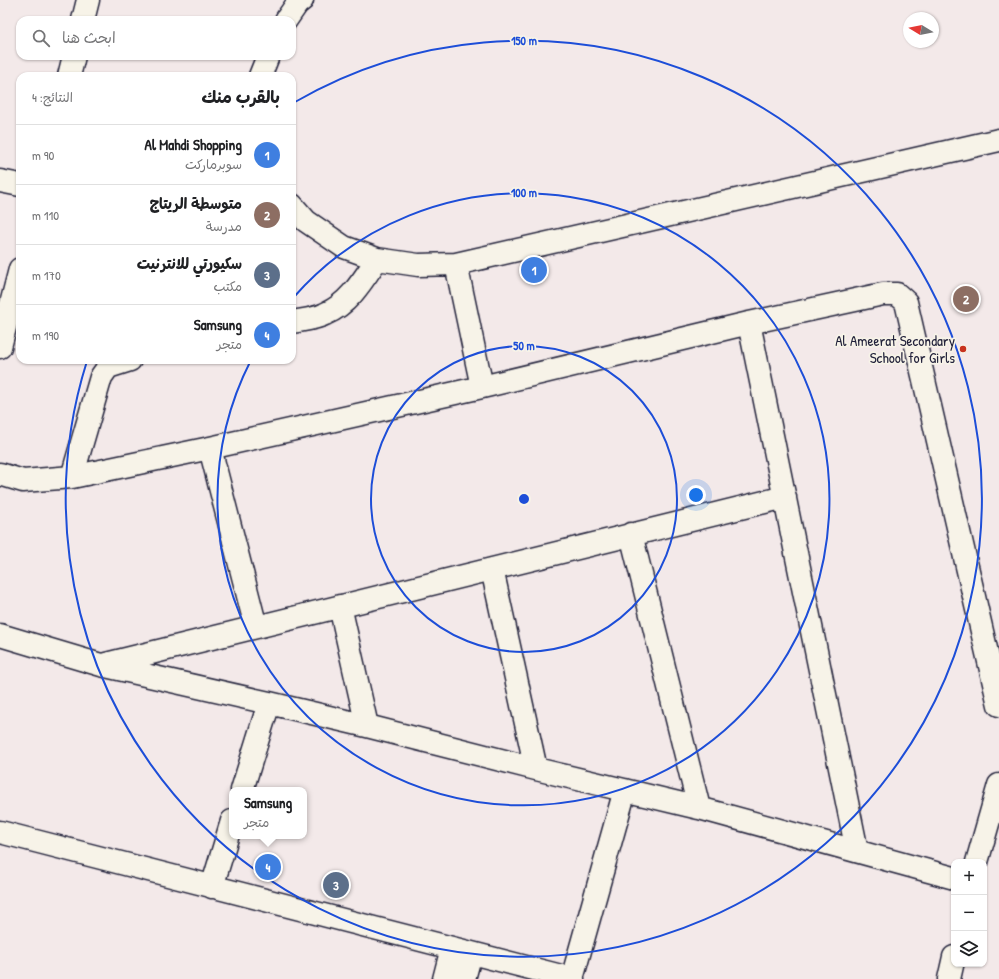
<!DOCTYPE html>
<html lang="ar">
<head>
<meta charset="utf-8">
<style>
	body { margin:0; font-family:"Patrick Hand","Playpen Sans Arabic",sans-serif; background:#f6f6f6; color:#202124; direction:rtl }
	.controls { position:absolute; right:12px; bottom:12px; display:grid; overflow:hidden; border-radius:8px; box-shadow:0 1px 3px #0004 }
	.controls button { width:36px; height:36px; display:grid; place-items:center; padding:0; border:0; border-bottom:1px solid #e0e0e0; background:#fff; color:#202124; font:20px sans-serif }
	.compass { position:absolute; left:903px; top:12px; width:36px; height:36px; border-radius:50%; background:#fff; box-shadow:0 1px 3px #0004; rotate:280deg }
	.you { position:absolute; left:696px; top:495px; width:14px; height:14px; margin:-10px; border:3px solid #fff; border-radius:50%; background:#1a73e8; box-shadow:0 0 0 6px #1a73e833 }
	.badge { display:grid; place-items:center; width:26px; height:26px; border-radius:50%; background:#7c3aed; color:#fff; font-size:13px; font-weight:700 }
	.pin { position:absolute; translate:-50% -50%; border:2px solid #fff; box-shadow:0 1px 4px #0006 }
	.popup { position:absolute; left:229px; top:787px; width:78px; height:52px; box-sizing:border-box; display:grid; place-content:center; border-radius:8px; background:#fff; filter:drop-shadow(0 1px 3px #0005); font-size:13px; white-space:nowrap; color:#757577 }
	.popup b { font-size:15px; color:#202124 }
	.popup::after { content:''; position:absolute; left:50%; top:100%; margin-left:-8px; border:8px solid transparent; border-top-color:#fff }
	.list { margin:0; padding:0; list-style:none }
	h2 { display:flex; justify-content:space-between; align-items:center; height:52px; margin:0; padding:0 16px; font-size:17px }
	h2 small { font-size:13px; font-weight:400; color:#757577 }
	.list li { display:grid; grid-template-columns:26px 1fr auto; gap:12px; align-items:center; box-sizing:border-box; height:60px; padding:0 16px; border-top:1px solid #e0e0e0 }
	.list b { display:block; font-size:15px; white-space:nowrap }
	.list p { margin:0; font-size:13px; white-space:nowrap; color:#757577 }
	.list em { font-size:13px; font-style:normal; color:#757577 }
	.icon { flex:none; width:22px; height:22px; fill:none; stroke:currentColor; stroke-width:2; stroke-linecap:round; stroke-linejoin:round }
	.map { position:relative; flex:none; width:999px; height:979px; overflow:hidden; direction:ltr }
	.search { position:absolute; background:#fff; box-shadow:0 1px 3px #0004; left:16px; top:16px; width:280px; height:44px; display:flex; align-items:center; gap:10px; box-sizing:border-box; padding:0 14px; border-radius:12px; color:#757577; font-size:15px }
	.panel { position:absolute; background:#fff; box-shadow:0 1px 3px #0004; left:16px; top:72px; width:280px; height:292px; border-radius:12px; direction:rtl }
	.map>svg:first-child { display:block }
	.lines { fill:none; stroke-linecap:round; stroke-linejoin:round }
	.minor-casing { stroke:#22223b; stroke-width:25 }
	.minor { stroke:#f7f3e8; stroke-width:22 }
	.ring { fill:none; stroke:#1d4ed8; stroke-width:2 }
	.poi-dot { fill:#c8321e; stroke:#f7f3e8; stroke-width:1.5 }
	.labels { text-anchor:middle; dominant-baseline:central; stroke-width:3.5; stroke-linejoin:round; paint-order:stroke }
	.poi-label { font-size:15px; fill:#22223b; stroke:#f7f3e8; text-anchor:end }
	.centre { fill:#1d4ed8; stroke:#f7f3e8; stroke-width:2 }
	.ring-label { font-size:12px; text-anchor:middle; font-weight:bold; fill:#1d4ed8; stroke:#f7f3e8; stroke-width:3.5; stroke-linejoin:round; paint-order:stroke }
</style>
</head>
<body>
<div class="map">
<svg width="999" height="979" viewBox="0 0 999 979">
	<rect width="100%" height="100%" fill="#f3e9e9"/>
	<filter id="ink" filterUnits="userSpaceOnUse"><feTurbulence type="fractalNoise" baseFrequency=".025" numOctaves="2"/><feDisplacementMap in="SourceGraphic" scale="8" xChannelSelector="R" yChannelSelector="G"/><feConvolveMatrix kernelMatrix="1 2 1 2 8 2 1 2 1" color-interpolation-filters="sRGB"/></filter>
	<g filter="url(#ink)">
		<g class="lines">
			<defs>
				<path id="minor" d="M 83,20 L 88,0
					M 286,20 L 297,4 L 302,0
					M 69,76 L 74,56
					M 260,76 L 268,56
					M 0,181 L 20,185
					M 292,205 L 306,221 L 344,247 L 377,259 L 418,265 L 456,264 L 999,140
					M 456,264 L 482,387
					M 292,322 C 302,320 316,319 325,314 C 349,304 363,280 377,259
					M 749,323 L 857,851
					M 0,347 L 20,269
					M 210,448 L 256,627
					M 0,474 L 23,481 L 72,477 L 210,448 L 482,387 L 749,323 L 883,294 L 897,294 L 906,302 L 999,705
					M 72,477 L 101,377 L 108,367 L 130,360
					M 631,534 L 699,808
					M 492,569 L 536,769
					M 340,606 L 367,726
					M 0,635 L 101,665 L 269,703 L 367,726 L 536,769 L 699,808 L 954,878
					M 106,664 L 785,497
					M 242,790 L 269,703
					M 0,832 L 573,979
					M 977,862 L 999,785
					M 212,887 L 232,821
					M 444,979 L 452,948
					M 464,979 L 471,953
					M 572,979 L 625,790
					M 949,979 L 954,957"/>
			</defs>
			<use href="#minor" class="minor-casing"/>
			<use href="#minor" class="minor"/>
		</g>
	</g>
	<g class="ring">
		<circle cx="524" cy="499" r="153"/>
		<path d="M293 298A306 306 0 1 1 251 360"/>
		<path d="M295 102A458 458 0 1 1 87 361"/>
	</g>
	<circle class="poi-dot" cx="963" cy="349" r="4"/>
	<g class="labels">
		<g class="poi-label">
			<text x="955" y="340">Al Ameerat Secondary<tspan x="955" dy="17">School for Girls</tspan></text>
		</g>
	</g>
	<circle cx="524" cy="499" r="6" class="centre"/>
	<g class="ring-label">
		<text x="524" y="45">150 m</text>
		<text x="524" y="197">100 m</text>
		<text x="524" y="350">50 m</text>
	</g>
</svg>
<div class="controls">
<button>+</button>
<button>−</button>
<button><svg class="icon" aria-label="layers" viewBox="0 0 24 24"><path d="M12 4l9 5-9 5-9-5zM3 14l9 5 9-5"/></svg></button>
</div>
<svg class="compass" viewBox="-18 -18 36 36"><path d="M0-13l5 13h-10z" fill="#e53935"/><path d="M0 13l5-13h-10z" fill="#757577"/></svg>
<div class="you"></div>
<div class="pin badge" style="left:534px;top:270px;background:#3f7fe0">1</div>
<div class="pin badge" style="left:966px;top:299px;background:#8d6e63">2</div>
<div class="pin badge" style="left:336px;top:885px;background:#5c6f8a">3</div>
<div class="pin badge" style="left:268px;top:867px;background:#3f7fe0">4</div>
<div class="popup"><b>Samsung</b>متجر</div>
<div class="search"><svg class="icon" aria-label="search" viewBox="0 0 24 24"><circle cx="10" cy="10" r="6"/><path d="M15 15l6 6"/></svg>ابحث هنا</div>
<section class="panel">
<h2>بالقرب منك<small>النتائج: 4</small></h2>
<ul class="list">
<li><span class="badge" style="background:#3f7fe0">1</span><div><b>Al Mahdi Shopping</b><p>سوبرماركت</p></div><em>90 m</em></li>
<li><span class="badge" style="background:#8d6e63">2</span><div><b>متوسطة الريتاج</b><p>مدرسة</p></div><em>110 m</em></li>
<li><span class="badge" style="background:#5c6f8a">3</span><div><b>سكيورتي للانترنيت</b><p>مكتب</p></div><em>170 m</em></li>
<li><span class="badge" style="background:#3f7fe0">4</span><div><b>Samsung</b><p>متجر</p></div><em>190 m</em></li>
</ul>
</section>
</div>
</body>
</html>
